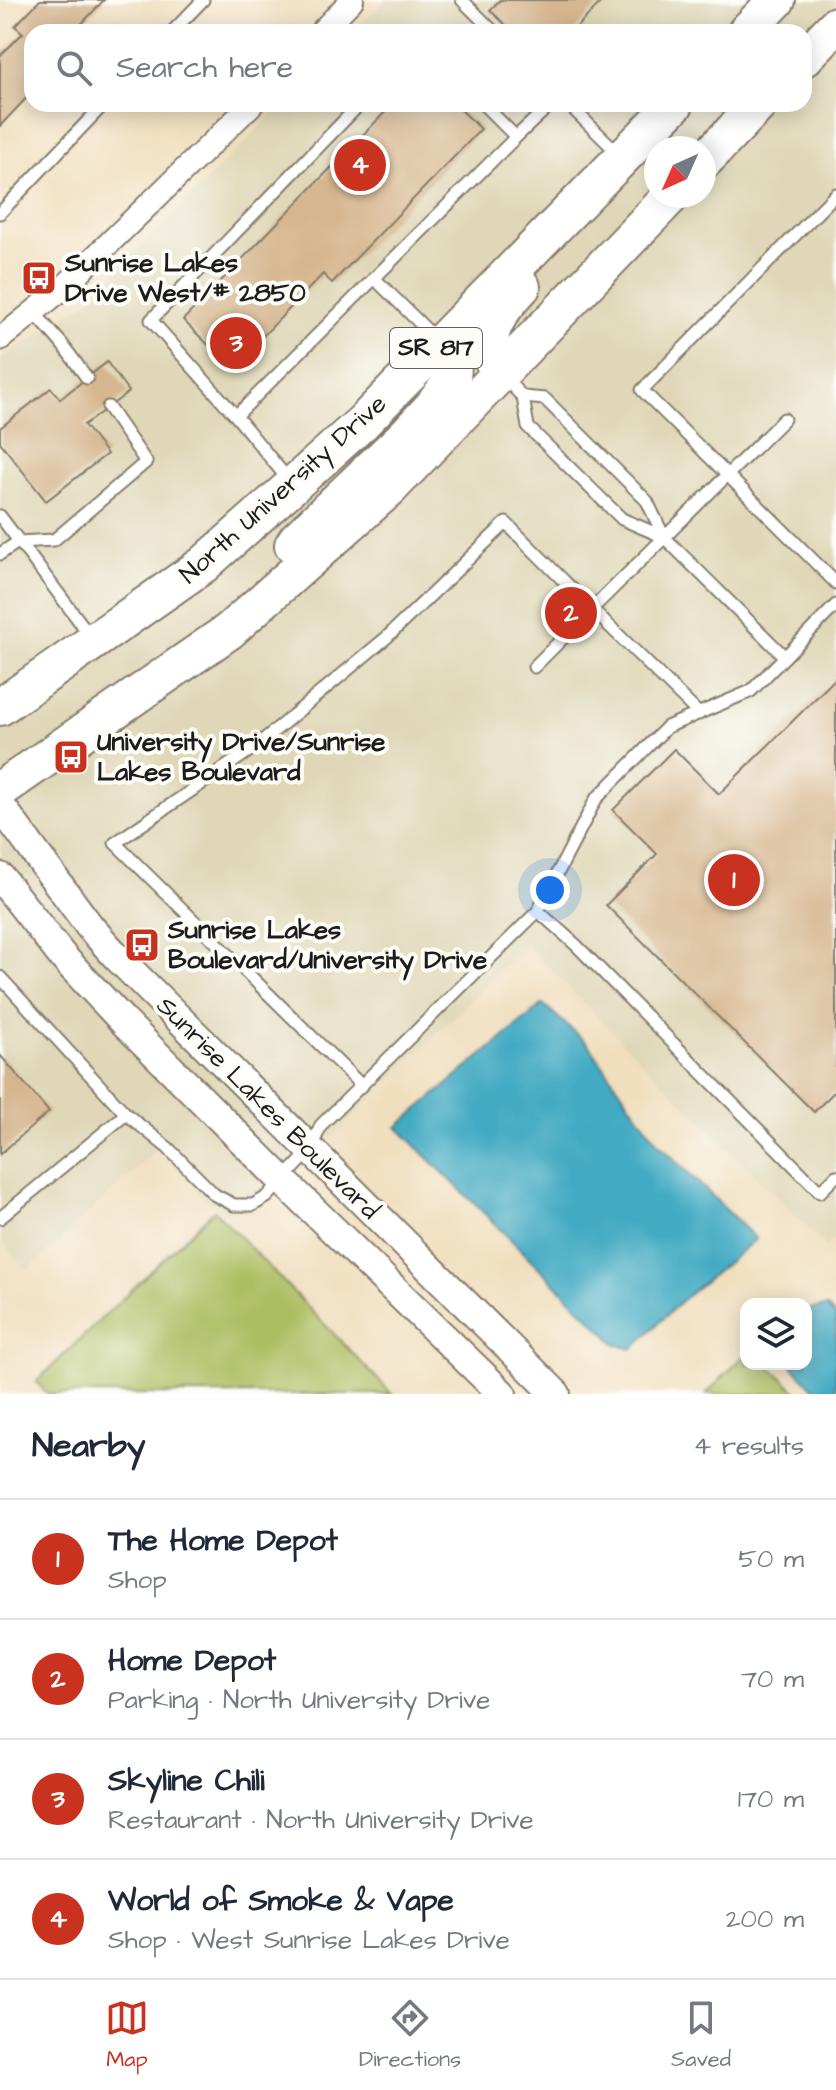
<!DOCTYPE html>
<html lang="en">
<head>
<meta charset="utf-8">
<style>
	body { margin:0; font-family:"Architects Daughter",sans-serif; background:#f2f2f3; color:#1f2937 }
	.controls { position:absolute; right:24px; bottom:24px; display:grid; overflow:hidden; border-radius:16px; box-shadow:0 4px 20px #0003 }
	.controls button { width:72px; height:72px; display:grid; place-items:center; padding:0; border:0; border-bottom:2px solid #e0e1e3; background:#fff; color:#1f2937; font:40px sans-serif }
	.compass { position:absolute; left:644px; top:136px; width:72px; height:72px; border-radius:50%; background:#fff; box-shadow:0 4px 20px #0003; rotate:225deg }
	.you { position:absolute; left:550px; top:890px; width:28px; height:28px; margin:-20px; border:6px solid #fff; border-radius:50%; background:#1a73e8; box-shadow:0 0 0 12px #1a73e833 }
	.badge { display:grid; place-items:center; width:52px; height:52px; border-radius:50%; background:#c8321e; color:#fff; font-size:26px; font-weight:700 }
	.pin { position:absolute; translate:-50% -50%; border:4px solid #fff; box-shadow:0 2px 8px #0006 }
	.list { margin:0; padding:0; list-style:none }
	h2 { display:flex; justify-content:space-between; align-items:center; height:104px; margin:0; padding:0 32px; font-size:34px }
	h2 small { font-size:26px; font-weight:400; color:#747a83 }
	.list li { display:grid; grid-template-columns:52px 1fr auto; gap:24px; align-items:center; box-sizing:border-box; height:120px; padding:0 32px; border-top:2px solid #e0e1e3 }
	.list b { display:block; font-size:30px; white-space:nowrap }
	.list p { margin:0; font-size:26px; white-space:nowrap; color:#747a83 }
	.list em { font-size:26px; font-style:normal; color:#747a83 }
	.icon { flex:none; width:44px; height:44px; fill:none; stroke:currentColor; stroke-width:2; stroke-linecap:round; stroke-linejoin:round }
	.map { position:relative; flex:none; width:836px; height:1394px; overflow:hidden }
	.search { position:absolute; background:#fff; box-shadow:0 4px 20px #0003; left:24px; right:24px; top:24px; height:88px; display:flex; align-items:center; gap:20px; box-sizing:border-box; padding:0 28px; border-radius:24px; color:#747a83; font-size:30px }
	.sheet { height:584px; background:#fff }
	nav { display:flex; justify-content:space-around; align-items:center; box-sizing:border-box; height:112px; border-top:2px solid #e0e1e3; background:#fff; font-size:22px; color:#747a83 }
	nav a { display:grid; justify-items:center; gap:4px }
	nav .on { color:#c8321e }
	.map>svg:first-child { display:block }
	.built { fill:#dfd7b7; fill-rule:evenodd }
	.green { fill:#adbe62; stroke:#646d3f; stroke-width:2 }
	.water { fill:#43aac3; stroke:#306370; stroke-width:2 }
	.building { fill:#d6b68e }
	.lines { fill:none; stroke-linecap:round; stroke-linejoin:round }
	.service-casing { stroke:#867d6c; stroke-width:15 }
	.minor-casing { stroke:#867d6c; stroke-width:26 }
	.tertiary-casing { stroke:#867d6c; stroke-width:32 }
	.primary-casing { stroke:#867d6c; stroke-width:40 }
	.service { stroke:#fff; stroke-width:11 }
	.minor { stroke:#fff; stroke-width:22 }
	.tertiary { stroke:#fff; stroke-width:28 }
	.primary { stroke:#fff; stroke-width:36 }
	.labels { text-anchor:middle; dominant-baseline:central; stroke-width:8; stroke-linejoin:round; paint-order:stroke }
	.shield { fill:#fdfcf7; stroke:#605f5e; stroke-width:2 }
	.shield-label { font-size:24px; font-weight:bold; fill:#1c1c1c }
	.poi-label { font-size:26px; font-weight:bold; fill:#1c1c1c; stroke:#fdfcf7; text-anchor:start }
	.street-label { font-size:26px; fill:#1c1c1c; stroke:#fdfcf7 }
</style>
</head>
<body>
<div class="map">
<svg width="836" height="1394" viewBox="0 0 836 1394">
	<rect width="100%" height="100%" fill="#fdfcf7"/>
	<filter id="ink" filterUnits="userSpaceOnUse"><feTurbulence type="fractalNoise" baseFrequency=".0125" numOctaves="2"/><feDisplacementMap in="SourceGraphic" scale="16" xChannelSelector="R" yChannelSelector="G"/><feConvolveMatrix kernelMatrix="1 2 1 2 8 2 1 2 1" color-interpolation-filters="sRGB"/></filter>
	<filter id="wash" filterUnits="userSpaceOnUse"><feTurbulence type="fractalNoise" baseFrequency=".006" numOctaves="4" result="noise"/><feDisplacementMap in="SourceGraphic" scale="32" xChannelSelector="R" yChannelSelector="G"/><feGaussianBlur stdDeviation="1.8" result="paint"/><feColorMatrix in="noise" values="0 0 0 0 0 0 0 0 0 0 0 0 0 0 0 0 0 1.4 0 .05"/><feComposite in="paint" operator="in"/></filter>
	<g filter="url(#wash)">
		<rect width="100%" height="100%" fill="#f0debd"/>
		<path class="built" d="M 385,0 L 836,0 L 836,1236 L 826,1247 L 526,945 L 345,1124 L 254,1211 L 227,1213 L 207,1201 L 158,1148 L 27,1271 L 0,1239 L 0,360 L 91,299 L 282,104 L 804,104 L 804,32 L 353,32 ZM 656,148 L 704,148 L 704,196 L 656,196 Z"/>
		<path class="green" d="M 214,1210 L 392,1394 L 48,1394 L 36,1382 Z
			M 746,1354 L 746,1364 L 768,1364 L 799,1394 L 706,1394 Z"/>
		<path class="water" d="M 543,1004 L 588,1044 L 658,1143 L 756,1239 L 681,1301 L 632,1349 L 616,1344 L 397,1127 Z
			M 826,1307 L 836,1316 L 836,1394 L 819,1394 L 790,1364 L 806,1364 L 806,1312 L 811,1309 Z"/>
		<g id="blocks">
			<path class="building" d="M 40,0 L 104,0 L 74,32 L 32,32 L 32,92 L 0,126 L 0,56 L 23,33 L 15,26 Z
				M 500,0 L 603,0 L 572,32 L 513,32 L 490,10 Z
				M 393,104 L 455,104 L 481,129 L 332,283 L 323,274 L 232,368 L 183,320 Z
				M 107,362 L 129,392 L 84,425 L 107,454 L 46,501 L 0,442 L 0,428 L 51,388 L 60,399 Z
				M 836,678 L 836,1090 L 814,1112 L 606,905 L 657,854 L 613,810 L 674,749 L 719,794 Z
				M 0,1055 L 49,1112 L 0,1154 Z"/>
		</g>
	</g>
	<g filter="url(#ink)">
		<use href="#blocks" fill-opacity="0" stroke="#867d6c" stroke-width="2"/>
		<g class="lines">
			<defs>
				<path id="service" d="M 462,0 L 494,32
					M 172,32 L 203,0
					M 483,104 L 516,137 L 551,104
					M 568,104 L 619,154
					M 836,194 L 642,390 L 836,583
					M 0,213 L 104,104
					M 374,278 L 437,340
					M 34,312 L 62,344 L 87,378
					M 504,378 L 523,397 L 528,427 L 622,519 L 664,537
					M 523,397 L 545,399 L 647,501 L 664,537 L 785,657
					M 236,416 L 516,137
					M 291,483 L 236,416 L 151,320 L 360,104
					M 0,516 L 92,638
					M 0,554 L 18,542 L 54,540 L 146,462 L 108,407
					M 534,667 L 592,609 L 699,714
					M 538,911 L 576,945 L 820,1192 L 836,1176
					M 0,977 L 126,1114 L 0,1218
					M 362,1086 L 115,843 L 255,747 L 386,638 L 506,523 L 592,609 L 784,419
					M 126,1114 L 168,1148 L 215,1195 L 234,1205 L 253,1205 L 267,1197 L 310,1151 L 321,1125 L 538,911 L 596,799 L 667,727 L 751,691 L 836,605"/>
				<path id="minor" d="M 321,32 L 352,0
					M 0,339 L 62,289 L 252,104"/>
				<path id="tertiary" d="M 0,805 L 90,927 L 116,956 L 556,1394
					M 0,877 L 63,957 L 124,1022 L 283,1181 L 502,1394"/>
				<path id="primary" d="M 746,32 L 777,0
					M 804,58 L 836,25
					M 704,161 L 759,104
					M 500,373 C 497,368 493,362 491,356 C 484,329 505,305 522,287
					M 293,545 L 297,539 L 406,435 L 433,406 L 452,381 L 453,364 L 440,344
					M 0,707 L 203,565 L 293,485 L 363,422 L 675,104
					M 0,790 L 229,631 L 390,488 L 671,196"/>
			</defs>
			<use href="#service" class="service-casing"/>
			<use href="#minor" class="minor-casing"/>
			<use href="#tertiary" class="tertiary-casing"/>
			<use href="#primary" class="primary-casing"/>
			<use href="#service" class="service"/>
			<use href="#minor" class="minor"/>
			<use href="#tertiary" class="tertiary"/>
			<use href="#primary" class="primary"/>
		</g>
	</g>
	<defs>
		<symbol id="bus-square" viewBox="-11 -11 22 22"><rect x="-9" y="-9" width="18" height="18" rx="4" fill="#c8321e" stroke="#fdfcf7"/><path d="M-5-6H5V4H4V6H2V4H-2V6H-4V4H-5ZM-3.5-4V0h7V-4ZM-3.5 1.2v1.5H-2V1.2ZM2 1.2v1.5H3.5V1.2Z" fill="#fff"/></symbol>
	</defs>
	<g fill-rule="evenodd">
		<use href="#bus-square" x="19" y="258" width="40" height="40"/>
		<use href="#bus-square" x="51" y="737" width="40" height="40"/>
		<use href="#bus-square" x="122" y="925" width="40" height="40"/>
	</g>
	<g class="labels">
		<rect class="shield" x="390" y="328" width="92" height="40" rx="6"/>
		<g class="shield-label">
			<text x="436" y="348">SR 817</text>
		</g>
		<g class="poi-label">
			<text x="65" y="263">Sunrise Lakes<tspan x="65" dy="30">Drive West/# 2850</tspan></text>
			<text x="97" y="742">University Drive/Sunrise<tspan x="97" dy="30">Lakes Boulevard</tspan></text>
			<text x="168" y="930">Sunrise Lakes<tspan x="168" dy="30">Boulevard/University Drive</tspan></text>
		</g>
		<g class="street-label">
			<text transform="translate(283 489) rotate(-42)">North University Drive</text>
			<text transform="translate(268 1108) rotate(45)">Sunrise Lakes Boulevard</text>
		</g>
	</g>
</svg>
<div class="controls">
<button><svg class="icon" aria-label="layers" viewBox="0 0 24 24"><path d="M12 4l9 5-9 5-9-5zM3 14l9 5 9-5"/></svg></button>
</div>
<svg class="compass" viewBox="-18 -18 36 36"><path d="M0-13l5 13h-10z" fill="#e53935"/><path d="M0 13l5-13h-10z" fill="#747a83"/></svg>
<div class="you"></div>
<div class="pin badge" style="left:734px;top:880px">1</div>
<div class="pin badge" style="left:571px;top:613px">2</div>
<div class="pin badge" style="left:236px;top:343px">3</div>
<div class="pin badge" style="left:360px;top:165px">4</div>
<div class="search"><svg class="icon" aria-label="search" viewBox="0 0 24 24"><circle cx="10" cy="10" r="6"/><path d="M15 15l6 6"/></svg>Search here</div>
</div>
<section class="sheet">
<h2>Nearby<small>4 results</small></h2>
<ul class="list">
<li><span class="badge">1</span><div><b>The Home Depot</b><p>Shop</p></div><em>50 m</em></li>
<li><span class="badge">2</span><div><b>Home Depot</b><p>Parking · North University Drive</p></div><em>70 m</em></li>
<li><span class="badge">3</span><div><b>Skyline Chili</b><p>Restaurant · North University Drive</p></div><em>170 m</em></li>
<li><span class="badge">4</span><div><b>World of Smoke &amp; Vape</b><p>Shop · West Sunrise Lakes Drive</p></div><em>200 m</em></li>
</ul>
</section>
<nav>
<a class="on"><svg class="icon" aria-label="map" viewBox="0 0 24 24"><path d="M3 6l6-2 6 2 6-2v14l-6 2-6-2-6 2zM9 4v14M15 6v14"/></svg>Map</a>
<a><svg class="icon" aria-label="directions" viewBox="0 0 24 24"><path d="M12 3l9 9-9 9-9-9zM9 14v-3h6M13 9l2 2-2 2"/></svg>Directions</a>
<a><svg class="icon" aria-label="saved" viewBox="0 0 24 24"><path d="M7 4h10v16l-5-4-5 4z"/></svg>Saved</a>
</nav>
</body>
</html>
